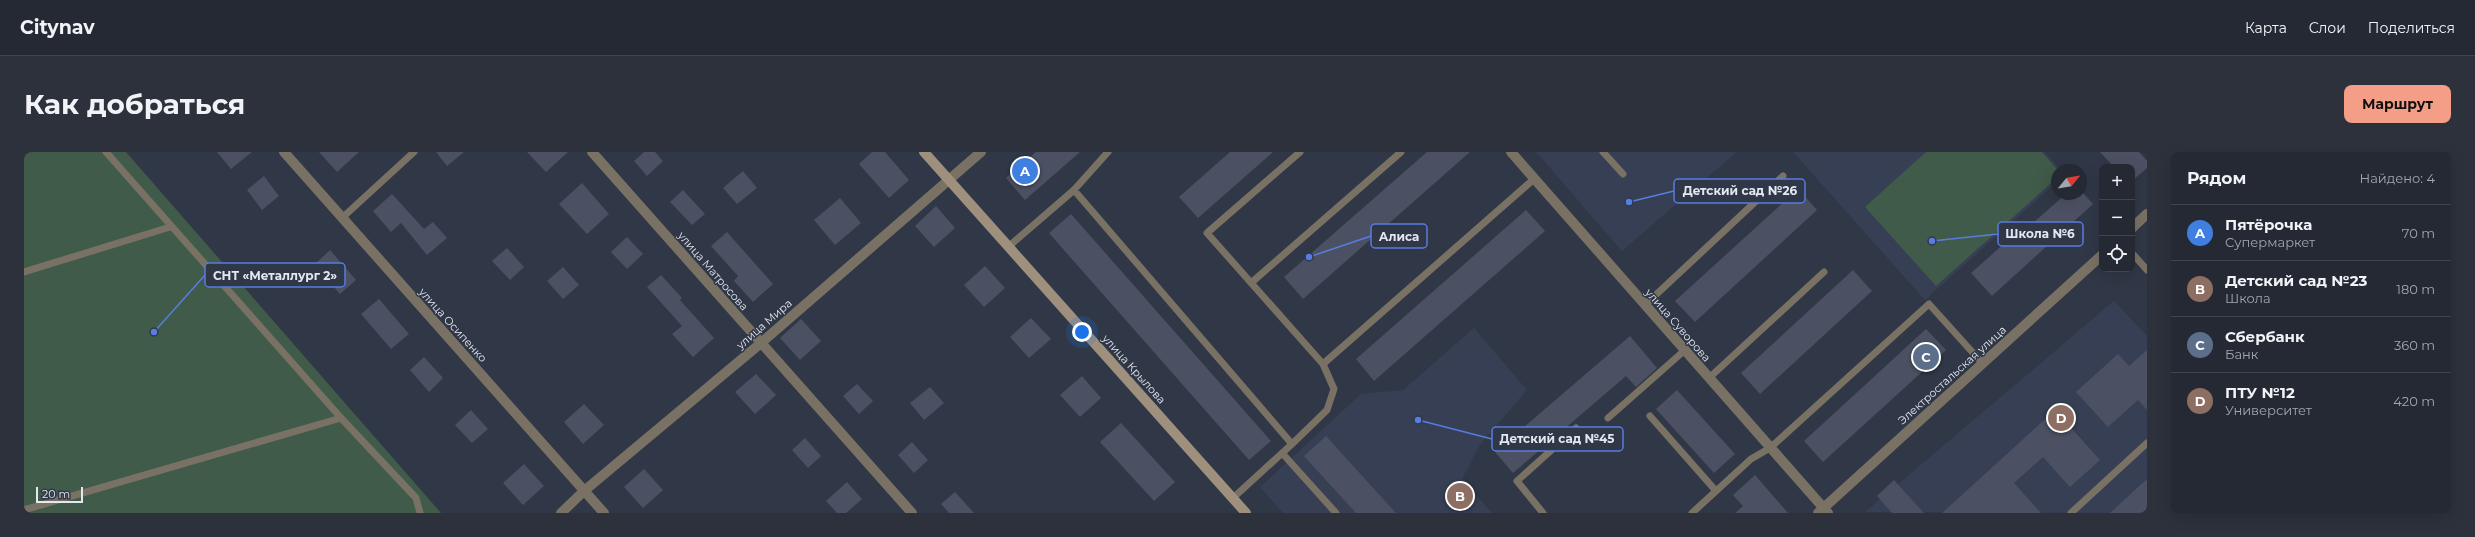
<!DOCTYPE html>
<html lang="ru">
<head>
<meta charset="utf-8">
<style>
	body { margin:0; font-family:Montserrat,sans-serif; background:#2c313c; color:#f1f3f6 }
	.controls { position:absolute; right:12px; top:12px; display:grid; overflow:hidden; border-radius:8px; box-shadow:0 4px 16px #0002 }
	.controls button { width:36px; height:36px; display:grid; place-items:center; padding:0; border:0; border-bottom:1px solid #41454f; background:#242934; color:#f1f3f6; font:20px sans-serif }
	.compass { position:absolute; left:2027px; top:12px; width:36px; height:36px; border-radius:50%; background:#242934; box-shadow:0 4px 16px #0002; rotate:60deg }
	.scale { position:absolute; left:12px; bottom:10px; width:47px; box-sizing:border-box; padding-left:4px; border:2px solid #e3e7f1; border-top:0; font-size:11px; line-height:14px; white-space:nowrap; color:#e3e7f1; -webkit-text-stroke:3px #303746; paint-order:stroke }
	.you { position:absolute; left:1058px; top:180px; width:14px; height:14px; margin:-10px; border:3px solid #fff; border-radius:50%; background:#1a73e8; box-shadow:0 0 0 6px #1a73e833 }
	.badge { display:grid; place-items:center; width:26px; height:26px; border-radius:50%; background:#f49e87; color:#fff; font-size:13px; font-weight:700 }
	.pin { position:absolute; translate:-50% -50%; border:2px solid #fff; box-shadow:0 1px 4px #0006 }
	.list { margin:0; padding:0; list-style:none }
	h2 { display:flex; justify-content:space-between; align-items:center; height:52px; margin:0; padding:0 16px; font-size:17px }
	h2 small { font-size:13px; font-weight:400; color:#a3a6ac }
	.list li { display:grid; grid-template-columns:26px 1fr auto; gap:12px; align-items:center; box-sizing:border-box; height:56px; padding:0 16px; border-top:1px solid #41454f }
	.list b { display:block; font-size:15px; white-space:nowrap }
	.list p { margin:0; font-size:13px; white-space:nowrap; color:#a3a6ac }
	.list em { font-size:13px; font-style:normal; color:#a3a6ac }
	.icon { flex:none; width:22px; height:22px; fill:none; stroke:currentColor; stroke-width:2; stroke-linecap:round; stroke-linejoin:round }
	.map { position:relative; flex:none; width:2123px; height:361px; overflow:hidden; border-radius:8px }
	header { display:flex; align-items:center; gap:24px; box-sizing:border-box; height:56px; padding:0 20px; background:#242934; border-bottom:1px solid #41454f }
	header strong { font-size:19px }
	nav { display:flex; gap:22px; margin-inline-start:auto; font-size:14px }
	.intro { display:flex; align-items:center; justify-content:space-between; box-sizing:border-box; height:96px; padding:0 24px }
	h1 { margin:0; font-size:28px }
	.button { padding:10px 18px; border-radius:8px; background:#f49e87; color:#111; font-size:14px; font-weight:700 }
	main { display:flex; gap:24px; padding:0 24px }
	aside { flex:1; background:#242934; border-radius:8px; box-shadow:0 4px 16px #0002 }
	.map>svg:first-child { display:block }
	.built { fill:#373f54 }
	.green { fill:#415b4a }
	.building { fill:#4b5162 }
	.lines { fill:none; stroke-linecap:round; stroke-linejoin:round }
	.service { stroke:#797164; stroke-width:7 }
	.minor { stroke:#797164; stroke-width:10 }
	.secondary { stroke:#9e907d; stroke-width:10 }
	.labels { text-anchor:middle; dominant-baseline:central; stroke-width:3; stroke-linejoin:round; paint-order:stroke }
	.street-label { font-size:11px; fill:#e3e7f1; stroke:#303746 }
	.leader { fill:none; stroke:#587ce0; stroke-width:1.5 }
	.callout-dot { fill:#587ce0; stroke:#303746; stroke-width:1.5 }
	.callout { fill:#303746; stroke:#587ce0; stroke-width:1.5 }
	.callout-label { font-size:12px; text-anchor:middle; font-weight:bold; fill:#e3e7f1 }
</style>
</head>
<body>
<header>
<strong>Citynav</strong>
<nav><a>Карта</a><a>Слои</a><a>Поделиться</a></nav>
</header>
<div class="intro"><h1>Как добраться</h1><a class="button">Маршрут</a></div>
<main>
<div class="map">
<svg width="2123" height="361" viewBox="0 0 2123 361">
	<rect width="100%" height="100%" fill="#303746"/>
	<path class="built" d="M 1512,0 L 1713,0 L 1598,99 Z
		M 1769,0 L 2021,0 L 2037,18 L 2033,18 L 2033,30 L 1901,148 Z
		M 2090,149 L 2123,184 L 2123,347 L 2110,361 L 1841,360 Z
		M 1450,176 L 1503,238 L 1456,293 L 1438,327 L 1468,361 L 1259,361 L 1236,335 L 1337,242 L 1379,238 Z"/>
	<path class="green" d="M 0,0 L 102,0 L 417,361 L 0,361 Z
		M 1902,0 L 2018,0 L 2034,18 L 2033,26 L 1912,134 L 1841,55 Z"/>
	<path class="building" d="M 193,0 L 228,0 L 207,17 Z
		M 295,0 L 335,0 L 313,20 Z
		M 412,0 L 440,0 L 423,14 Z
		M 503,0 L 544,0 L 522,20 Z
		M 620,0 L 631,0 L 639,9 L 623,24 L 610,9 Z
		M 848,0 L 861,0 L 885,28 L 865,46 L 835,12 Z
		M 1012,0 L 1056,0 L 1001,48 L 982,26 Z
		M 1206,0 L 1249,0 L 1174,66 L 1155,45 Z
		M 1403,0 L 1446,0 L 1279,147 L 1260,125 Z
		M 2076,0 L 2115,0 L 2123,9 L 2123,16 L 2108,29 L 2108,15 L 2090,15 Z
		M 719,19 L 733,36 L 713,52 L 699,36 Z
		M 240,24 L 255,44 L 238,58 L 223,38 Z
		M 558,31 L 585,62 L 563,82 L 535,52 Z
		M 1774,37 L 1793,58 L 1671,170 L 1651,149 Z
		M 659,38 L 681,62 L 668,73 L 646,50 Z
		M 368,42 L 400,77 L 409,70 L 423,86 L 403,103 L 377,71 L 367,80 L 349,59 Z
		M 2042,42 L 2060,42 L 2069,52 L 1968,144 L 1947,121 L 2001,73 L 2003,76 Z
		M 816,46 L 837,71 L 811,93 L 790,68 Z
		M 912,54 L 931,76 L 910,95 L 891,74 Z
		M 1502,58 L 1521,79 L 1350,229 L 1332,207 Z
		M 1047,62 L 1247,289 L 1225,308 L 1025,81 Z
		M 703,80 L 749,132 L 729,150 L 710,129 L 714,124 L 687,94 Z
		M 603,85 L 619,102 L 603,117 L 587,100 Z
		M 483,96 L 500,115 L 486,128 L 468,109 Z
		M 306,98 L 332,128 L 316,142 L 290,113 Z
		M 961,114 L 981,136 L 960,155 L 940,133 Z
		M 539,115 L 555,133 L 539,147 L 523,129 Z
		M 1829,118 L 1848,139 L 1736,242 L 1717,221 Z
		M 637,123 L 658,146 L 656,148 L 690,186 L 669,205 L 648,182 L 658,174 L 623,135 Z
		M 355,147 L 385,182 L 367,197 L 337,162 Z
		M 1007,166 L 1027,187 L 1005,206 L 986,185 Z
		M 777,167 L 797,189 L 776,208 L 756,186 Z
		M 1902,177 L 1922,198 L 1799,310 L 1780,289 Z
		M 1606,184 L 1633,216 L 1612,235 L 1602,224 L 1489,321 L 1471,300 Z
		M 2123,198 L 2123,258 L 2114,248 L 2084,275 L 2052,240 L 2094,202 L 2105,214 Z
		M 400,205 L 419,226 L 405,240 L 386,218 Z
		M 732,222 L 752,243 L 731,262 L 711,240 Z
		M 1058,224 L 1077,246 L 1056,265 L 1036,243 Z
		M 833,232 L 849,249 L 835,262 L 819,244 Z
		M 906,235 L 920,251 L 900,268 L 886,251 Z
		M 1653,238 L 1711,302 L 1690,321 L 1632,257 Z
		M 560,252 L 580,273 L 559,292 L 540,270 Z
		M 447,258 L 464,277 L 448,291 L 431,273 Z
		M 2031,258 L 2076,308 L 2046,335 L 2019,305 L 1990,331 L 2017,361 L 1918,361 Z
		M 1097,271 L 1151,330 L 1130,349 L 1076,290 Z
		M 1302,284 L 1372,361 L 1332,361 L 1280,304 Z
		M 781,286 L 797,304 L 784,316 L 768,298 Z
		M 888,290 L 904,308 L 890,321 L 874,303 Z
		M 500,312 L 520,334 L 499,353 L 479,331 Z
		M 620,317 L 639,338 L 619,356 L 600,335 Z
		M 1731,323 L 1764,361 L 1711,361 L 1719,354 L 1709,343 Z
		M 2123,327 L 2123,361 L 2086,361 Z
		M 1870,328 L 1900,361 L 1868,361 L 1853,344 Z
		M 823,330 L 838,347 L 822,361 L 813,361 L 802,349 Z
		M 931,340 L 950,361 L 925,361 L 917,352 Z"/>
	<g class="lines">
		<path class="service" d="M 82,0 L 317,266 L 392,346 L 396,361
			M 1579,0 L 1599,22
			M 1050,38 L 1268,292 L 1209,346
			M 318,66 L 390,0
			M 984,95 L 1050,38 L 1084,0
			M 2108,101 L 2123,118
			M 0,120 L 146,75
			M 1227,131 L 1377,0
			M 1621,153 L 1759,24
			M 1299,212 L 1510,27
			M 1685,226 L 1800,120
			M 1626,264 L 1692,339
			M 1584,266 L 1661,198
			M 1268,292 L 1303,258 L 1310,237 L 1299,212 L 1183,81 L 1276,0
			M 1258,301 L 1312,361
			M 0,358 L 317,266
			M 1519,361 L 1493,329 L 1552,276
			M 1668,361 L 1727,307 L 1746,296 L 1905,152 L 1959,212
			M 2047,361 L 2123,291"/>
		<path class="minor" d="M 260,0 L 580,361
			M 568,0 L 888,361
			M 1487,0 L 1804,361
			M 2108,76 L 2123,62
			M 537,361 L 560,339 L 737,191 L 957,0
			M 1794,361 L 2078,103"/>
		<path class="secondary" d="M 900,0 L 1222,361"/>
	</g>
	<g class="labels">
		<g class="street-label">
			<text transform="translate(689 119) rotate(49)">улица Матросова</text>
			<text transform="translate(740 172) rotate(-41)">улица Мира</text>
			<text transform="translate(429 173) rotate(48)">улица Осипенко</text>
			<text transform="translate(1654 173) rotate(49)">улица Суворова</text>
			<text transform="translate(1110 217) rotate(48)">улица Крылова</text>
			<text transform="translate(1928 223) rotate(-42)">Электростальская улица</text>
		</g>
	</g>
	<path class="leader" d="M1605 50L1650 39M1908 89L1974 82M1285 105L1347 84M130 180L181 123M1394 268L1468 287"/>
	<g class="callout-dot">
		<circle cx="1605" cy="50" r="4"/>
		<circle cx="1908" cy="89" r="4"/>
		<circle cx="1285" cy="105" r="4"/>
		<circle cx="130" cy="180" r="4"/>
		<circle cx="1394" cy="268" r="4"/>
	</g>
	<g class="callout">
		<rect x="1650" y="27" width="131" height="24" rx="4"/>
		<rect x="1974" y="70" width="85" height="24" rx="4"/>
		<rect x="1347" y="72" width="56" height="24" rx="4"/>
		<rect x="181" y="111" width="140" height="24" rx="4"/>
		<rect x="1468" y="275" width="131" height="24" rx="4"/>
	</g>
	<g class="callout-label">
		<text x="1716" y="43">Детский сад №26</text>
		<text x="2016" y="86">Школа №6</text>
		<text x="1375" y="89">Алиса</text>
		<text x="251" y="128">СНТ «Металлург 2»</text>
		<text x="1533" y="291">Детский сад №45</text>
	</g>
</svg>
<div class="controls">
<button>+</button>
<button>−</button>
<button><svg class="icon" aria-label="locate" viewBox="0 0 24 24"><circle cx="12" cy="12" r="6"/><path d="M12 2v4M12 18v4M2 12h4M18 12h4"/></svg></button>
</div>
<svg class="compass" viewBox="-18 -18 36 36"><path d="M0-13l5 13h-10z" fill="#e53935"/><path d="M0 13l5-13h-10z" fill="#a3a6ac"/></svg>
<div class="scale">20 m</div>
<div class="you"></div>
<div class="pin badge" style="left:1001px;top:19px;background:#3f7fe0">A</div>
<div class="pin badge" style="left:1436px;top:344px;background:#8d6e63">B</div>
<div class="pin badge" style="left:1902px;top:205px;background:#5c6f8a">C</div>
<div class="pin badge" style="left:2037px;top:266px;background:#8d6e63">D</div>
</div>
<aside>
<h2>Рядом<small>Найдено: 4</small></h2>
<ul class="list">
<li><span class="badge" style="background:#3f7fe0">A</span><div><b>Пятёрочка</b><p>Супермаркет</p></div><em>70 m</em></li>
<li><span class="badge" style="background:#8d6e63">B</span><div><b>Детский сад №23</b><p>Школа</p></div><em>180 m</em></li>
<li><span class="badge" style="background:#5c6f8a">C</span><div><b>Сбербанк</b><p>Банк</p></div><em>360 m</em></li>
<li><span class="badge" style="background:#8d6e63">D</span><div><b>ПТУ №12</b><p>Университет</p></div><em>420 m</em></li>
</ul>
</aside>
</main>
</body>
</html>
